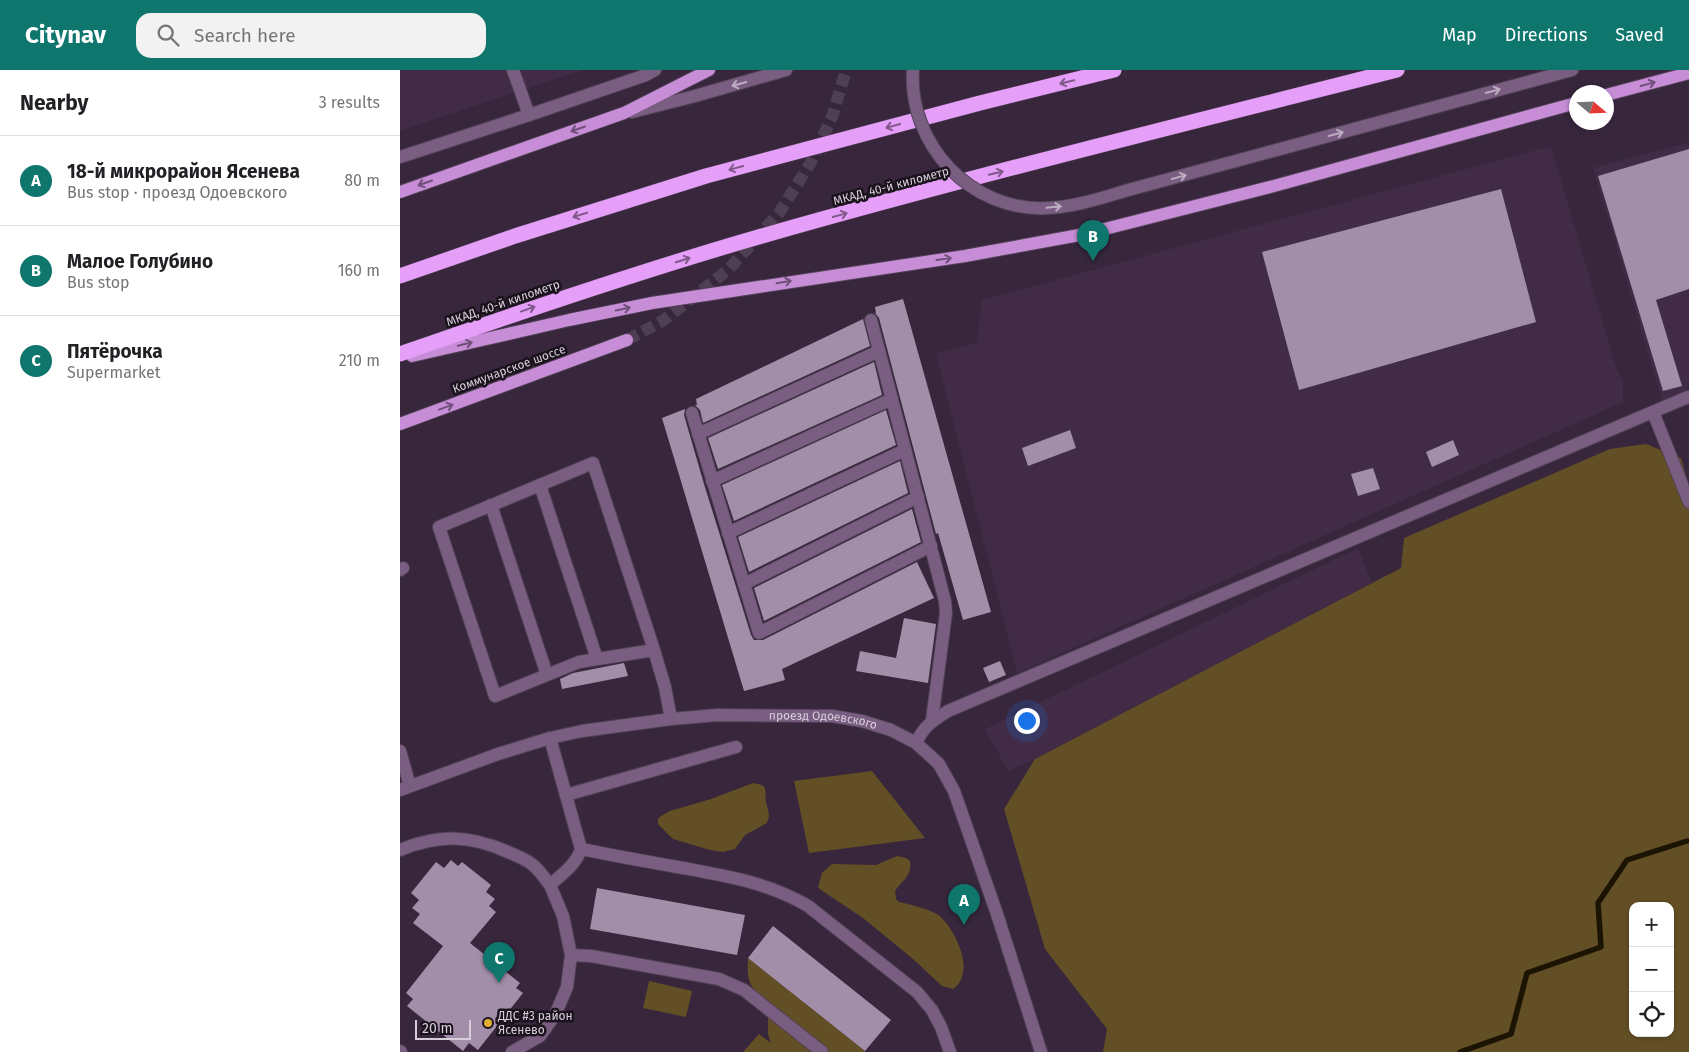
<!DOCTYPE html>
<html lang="en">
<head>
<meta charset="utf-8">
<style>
	body { margin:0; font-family:"Fira Sans",sans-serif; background:#f2f2f2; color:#202124 }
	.controls { position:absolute; right:15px; bottom:15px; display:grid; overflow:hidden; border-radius:10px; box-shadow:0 1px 4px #0004 }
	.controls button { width:45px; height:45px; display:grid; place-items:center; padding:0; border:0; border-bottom:1px solid #e0e0e0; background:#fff; color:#202124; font:25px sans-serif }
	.compass { position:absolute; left:1169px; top:15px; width:45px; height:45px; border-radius:50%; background:#fff; box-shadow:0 1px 4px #0004; rotate:109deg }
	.scale { position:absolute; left:15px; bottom:12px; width:56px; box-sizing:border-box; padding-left:5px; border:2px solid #d8cddb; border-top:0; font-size:14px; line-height:18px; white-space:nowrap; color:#d8cddb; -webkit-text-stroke:4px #1a121c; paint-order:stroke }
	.you { position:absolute; left:626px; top:650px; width:18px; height:18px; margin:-12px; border:4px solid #fff; border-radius:50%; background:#1a73e8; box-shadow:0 0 0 8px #1a73e833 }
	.badge { display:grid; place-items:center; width:32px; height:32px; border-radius:50%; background:#0f766e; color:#fff; font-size:16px; font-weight:700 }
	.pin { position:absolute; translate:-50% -41px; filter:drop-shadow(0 1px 2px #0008) }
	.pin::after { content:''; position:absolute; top:26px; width:18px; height:15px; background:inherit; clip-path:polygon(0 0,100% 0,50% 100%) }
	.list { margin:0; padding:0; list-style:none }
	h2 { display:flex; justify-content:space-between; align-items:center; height:65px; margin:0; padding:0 20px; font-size:21px }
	h2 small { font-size:16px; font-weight:400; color:#757577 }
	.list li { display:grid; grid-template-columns:32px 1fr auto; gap:15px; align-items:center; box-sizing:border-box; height:90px; padding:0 20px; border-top:1px solid #e0e0e0 }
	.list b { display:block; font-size:19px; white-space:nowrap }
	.list p { margin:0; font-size:16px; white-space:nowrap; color:#757577 }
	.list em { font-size:16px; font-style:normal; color:#757577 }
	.icon { flex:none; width:28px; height:28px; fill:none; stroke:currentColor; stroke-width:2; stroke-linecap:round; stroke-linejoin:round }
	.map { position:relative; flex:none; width:1289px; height:982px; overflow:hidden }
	header { display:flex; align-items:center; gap:30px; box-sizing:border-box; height:70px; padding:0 25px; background:#0f766e; color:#fff }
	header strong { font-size:24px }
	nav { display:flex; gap:28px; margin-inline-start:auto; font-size:18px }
	.search { width:350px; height:45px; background:#f2f2f2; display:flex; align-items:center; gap:12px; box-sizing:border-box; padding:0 18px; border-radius:15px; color:#757577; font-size:19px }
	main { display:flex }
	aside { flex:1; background:#fff }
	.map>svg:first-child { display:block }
	.built { fill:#412b47 }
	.green { fill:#634f25; fill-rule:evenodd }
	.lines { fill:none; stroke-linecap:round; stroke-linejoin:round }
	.stream { stroke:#1c1403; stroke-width:5.5 }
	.building { fill:#a38ea9 }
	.major-tunnel { stroke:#4f3f54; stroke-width:12; stroke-dasharray:12 6; stroke-linecap:butt }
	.minor-casing { stroke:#514155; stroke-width:14 }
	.major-casing { stroke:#514155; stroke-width:14 }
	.highway-casing { stroke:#514155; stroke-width:16 }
	.minor { stroke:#7a5e82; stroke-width:12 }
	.major { stroke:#c78dd7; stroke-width:12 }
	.highway { stroke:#e69ff9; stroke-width:15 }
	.minor-bridge-casing { stroke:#514155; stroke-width:14; stroke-linecap:butt }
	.minor-bridge { stroke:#7a5e82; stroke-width:12 }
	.oneway { stroke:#80588a }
	.oneway2 { stroke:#bcacc0 }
	.oneway3 { stroke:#70507a }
	.poi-dot { fill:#e2af34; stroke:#1a121c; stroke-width:2 }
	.labels { text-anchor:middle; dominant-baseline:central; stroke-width:5; stroke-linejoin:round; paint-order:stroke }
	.street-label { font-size:12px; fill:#d8cddb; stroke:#1a121c }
	.poi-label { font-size:12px; fill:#d8cddb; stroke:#1a121c; text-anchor:start }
</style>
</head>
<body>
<header>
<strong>Citynav</strong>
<div class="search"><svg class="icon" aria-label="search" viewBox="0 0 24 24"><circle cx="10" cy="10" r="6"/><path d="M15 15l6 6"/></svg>Search here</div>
<nav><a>Map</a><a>Directions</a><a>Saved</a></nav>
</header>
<main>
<aside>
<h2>Nearby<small>3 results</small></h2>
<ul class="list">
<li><span class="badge">A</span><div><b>18-й микрорайон Ясенева</b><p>Bus stop · проезд Одоевского</p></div><em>80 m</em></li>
<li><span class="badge">B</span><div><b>Малое Голубино</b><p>Bus stop</p></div><em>160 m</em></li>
<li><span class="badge">C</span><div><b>Пятёрочка</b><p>Supermarket</p></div><em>210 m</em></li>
</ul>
</aside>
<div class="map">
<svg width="1289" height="982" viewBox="0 0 1289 982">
	<rect width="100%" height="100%" fill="#37263c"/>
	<path class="built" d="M 0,0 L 183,0 L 0,61 Z
		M 1289,72 L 1289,314 L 1285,322 L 1262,330 L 1193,98 Z
		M 1151,76 L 1216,297 L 1223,311 L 1223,332 L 617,603 L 536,283 L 577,273 L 582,230 Z
		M 958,478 L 972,513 L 635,689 L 608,701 L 585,659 Z"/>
	<path class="green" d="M 1246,374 L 1281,388 L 1289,416 L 1289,982 L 703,982 L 707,959 L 645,879 L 604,739 L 635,689 L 1001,498 L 1004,468 L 1210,379 ZM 1233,836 L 1270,836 L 1270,963 L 1233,963 Z
		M 472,701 L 525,768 L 409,783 L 394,711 Z
		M 353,713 L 362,715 L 365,718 C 366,723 365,727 366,732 C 368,742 371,742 367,753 L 345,765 L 335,779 L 323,782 L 310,780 L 273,769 L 258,754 L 258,749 L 261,746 L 270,741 L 311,729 Z
		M 497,786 L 506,788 L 510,791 C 512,807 503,809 495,821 L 496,829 L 499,832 C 509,834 528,839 537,844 C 555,857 577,903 553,919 L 542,916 L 513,889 L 463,848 L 421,820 L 418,817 L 422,803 L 432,794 L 476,795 Z
		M 348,888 L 465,981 L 466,982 L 343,982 L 359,964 L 371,973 L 368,964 L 368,936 C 352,917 346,915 348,888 Z
		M 249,911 L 292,921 L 286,947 L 243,938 Z"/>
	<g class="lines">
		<path class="stream" d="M 1060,982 L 1111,964 L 1127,903 L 1201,877 L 1198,833 L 1227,790 L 1287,771"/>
	</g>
	<path class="building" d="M 1289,79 L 1289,219 L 1256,230 L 1282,316 L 1263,321 L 1198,106 Z
		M 1101,119 L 1136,252 L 899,320 L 862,182 Z
		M 503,229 L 591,542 L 563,550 L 538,463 L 536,464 L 479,248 L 475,243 L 476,243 L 475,237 Z
		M 463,249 L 470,276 L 303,353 L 300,340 L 295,335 L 297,335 L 296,329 Z
		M 474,292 L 482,325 L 318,399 L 308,368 Z
		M 285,339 L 284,345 L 304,414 L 351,565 L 354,570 L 363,570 L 517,492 L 534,528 L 382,599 L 385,610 L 344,621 L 262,348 Z
		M 486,340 L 496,375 L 334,451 L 322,415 Z
		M 670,360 L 676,378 L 628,396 L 622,378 Z
		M 1053,370 L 1059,385 L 1032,397 L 1026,382 Z
		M 500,391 L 508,423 L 349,502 L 338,467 Z
		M 973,398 L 980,419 L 958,426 L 951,404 Z
		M 512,439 L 521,472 L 364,551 L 354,518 Z
		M 504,548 L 536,554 L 528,613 L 456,601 L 460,581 L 496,588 Z
		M 600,591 L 606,605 L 589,612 L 583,598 Z
		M 224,593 L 228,606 L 162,619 L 160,609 L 173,603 Z
		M 51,790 L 58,796 L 62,792 L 91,815 L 86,822 L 95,829 L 89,836 L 96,842 L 70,873 L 120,913 L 116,918 L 123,923 L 78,980 L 69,973 L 63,981 L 7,936 L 13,929 L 6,923 L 43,876 L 13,853 L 20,844 L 12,838 L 19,830 L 11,823 L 36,792 L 44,798 Z
		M 197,818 L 345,845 L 337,885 L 190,859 Z
		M 373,856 L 491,950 L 465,981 L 348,888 Z"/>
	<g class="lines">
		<path class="major-tunnel" d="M 227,270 L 264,250 L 329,199 L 379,143 L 411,92 L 432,47 L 446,0"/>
		<defs>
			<g id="minor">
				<path d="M 113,0 L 129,45"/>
				<path d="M 232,42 L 295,26 L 386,0"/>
				<path d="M 0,87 L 129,45 L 246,5 L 255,0"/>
				<path d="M 732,119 L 1172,0"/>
				<path d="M 471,250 L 545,531 L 546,543 L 532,650"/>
				<path d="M 1253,342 L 1289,432"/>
				<path d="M 292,343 L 359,563 L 531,476"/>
				<path d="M 298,364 L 479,281"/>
				<path d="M 312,411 L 492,329"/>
				<path d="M 140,415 L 197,589"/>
				<path d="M 91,435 L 147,605"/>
				<path d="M 328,463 L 505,380"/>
				<path d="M 0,500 L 3,498"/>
				<path d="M 344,514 L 518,427"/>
				<path d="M 254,580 L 179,592 L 95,626 L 39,457 L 193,393 L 254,580 L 265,617 L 271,649"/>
				<path d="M 150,668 L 181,779 C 176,795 162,804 150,815 L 163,846 L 171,885 L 191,886 L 319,909 L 344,920 L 422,982"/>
				<path d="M 516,673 C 524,656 532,651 548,641 L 1288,327 L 1289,328"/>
				<path d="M 0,681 L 10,716"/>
				<path id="s1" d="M 0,720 L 98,684 L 150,668 L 182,661 L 271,649 L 317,645 L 432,646 L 462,651 L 491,660 L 516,673 L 539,694 L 554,721 L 597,844 L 641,982"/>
				<path d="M 166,725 L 336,677"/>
				<path d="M 181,779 C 215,786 249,792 283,798 C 327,806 369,813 408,836 L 517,922 L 532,940 L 541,957 L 550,982"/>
				<path d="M 0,780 C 39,764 70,765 108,782 C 117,786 129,790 135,797 C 141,802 145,809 150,815"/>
				<path d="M 0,981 L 1,982"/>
				<path d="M 112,982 L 140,966 L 155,945 L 167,917 L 171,885"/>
			</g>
			<path id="major" d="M 1206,25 L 1289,3
				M 0,122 L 224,43 L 309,0
				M 12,286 L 169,250 L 252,233 L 565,186 L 685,164 L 874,116 L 1176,33
				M 0,354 L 227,270"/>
			<path id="highway" d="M 0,206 L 115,166 L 306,106 L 580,33 L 714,0
				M 0,284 C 120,242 240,201 362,166 C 572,106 785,54 997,0"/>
		</defs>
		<use href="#minor" class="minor-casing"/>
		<use href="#major" class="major-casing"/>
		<use href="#highway" class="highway-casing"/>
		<use href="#minor" class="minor"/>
		<use href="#major" class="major"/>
		<use href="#highway" class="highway"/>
		<defs>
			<path id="minor-bridge" d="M 513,0 C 508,74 571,142 647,138 C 676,137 704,127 732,119"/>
		</defs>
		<use href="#minor-bridge" class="minor-bridge-casing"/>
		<use href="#minor-bridge" class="minor-bridge"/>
	</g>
	<defs><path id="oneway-shaft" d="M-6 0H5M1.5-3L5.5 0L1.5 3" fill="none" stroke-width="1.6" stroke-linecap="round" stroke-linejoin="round" transform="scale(1.25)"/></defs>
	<g class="oneway">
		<use href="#oneway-shaft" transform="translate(667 12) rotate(166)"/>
		<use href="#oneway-shaft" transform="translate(493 56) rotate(165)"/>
		<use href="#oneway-shaft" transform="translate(336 98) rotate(165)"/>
		<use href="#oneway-shaft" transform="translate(596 103) rotate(-14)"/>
		<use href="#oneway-shaft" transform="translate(180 145) rotate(163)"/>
		<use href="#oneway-shaft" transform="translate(440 145) rotate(-15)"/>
		<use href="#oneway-shaft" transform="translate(283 190) rotate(-17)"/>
		<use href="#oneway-shaft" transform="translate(128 239) rotate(-20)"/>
	</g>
	<g class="oneway2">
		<use href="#oneway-shaft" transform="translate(339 14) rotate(164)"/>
		<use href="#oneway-shaft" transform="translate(1093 21) rotate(-15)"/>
		<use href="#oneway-shaft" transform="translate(936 64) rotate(-15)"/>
		<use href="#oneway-shaft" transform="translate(779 107) rotate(-15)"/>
		<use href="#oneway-shaft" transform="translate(654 137) rotate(-6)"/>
	</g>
	<g class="oneway3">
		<use href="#oneway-shaft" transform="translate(1248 14) rotate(-15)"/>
		<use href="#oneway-shaft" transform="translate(178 59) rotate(161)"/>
		<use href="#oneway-shaft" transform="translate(25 113) rotate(161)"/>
		<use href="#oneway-shaft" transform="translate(544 189) rotate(-8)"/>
		<use href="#oneway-shaft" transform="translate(384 212) rotate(-9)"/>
		<use href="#oneway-shaft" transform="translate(223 239) rotate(-11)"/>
		<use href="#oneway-shaft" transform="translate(65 274) rotate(-13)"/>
		<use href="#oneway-shaft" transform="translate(46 337) rotate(-20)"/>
	</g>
	<circle class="poi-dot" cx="88" cy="953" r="5"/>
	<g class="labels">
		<g class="street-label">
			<text transform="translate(491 116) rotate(-15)">МКАД, 40-й километр</text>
			<text transform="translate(103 233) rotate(-19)">МКАД, 40-й километр</text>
			<text transform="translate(109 299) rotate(-20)">Коммунарское шоссе</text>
			<text stroke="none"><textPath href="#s1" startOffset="434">проезд Одоевского</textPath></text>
		</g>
		<g class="poi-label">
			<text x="98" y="946">ДДС #3 район<tspan x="98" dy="14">Ясенево</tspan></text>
		</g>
	</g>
</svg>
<div class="controls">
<button>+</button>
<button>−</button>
<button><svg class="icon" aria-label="locate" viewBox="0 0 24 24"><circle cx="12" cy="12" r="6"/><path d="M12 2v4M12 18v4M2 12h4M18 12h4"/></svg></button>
</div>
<svg class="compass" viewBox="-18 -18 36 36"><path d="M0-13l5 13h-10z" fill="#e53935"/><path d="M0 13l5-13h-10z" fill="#757577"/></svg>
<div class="scale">20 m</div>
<div class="you"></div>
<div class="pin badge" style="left:564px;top:855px">A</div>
<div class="pin badge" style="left:693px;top:191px">B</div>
<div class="pin badge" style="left:99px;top:913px">C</div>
</div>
</main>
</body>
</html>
